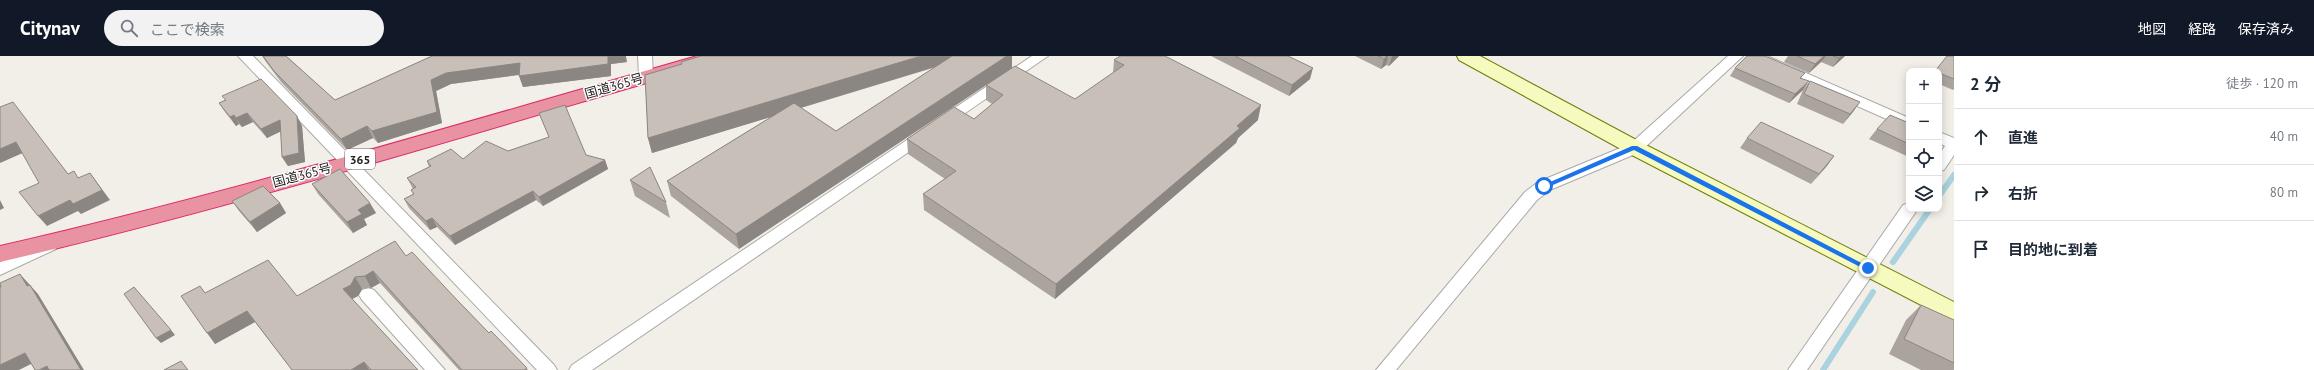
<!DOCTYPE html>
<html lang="ja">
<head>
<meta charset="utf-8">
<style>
	body { margin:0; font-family:"PT Sans","Noto Sans JP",sans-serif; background:#f2f2f3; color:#1f2937 }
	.controls { position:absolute; right:12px; top:12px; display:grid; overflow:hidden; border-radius:8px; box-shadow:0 2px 10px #0003 }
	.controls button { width:36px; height:36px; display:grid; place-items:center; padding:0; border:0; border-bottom:1px solid #e0e1e3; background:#fff; color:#1f2937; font:20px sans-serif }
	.stop { position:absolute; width:12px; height:12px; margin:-9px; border:3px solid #1a73e8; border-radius:50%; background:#fff }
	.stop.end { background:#1a73e8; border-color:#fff; box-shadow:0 1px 4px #0008 }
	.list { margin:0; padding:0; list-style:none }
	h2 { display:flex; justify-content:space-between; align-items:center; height:52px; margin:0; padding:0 16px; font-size:17px }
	h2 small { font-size:13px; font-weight:400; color:#747a83 }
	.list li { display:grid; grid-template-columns:26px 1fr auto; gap:12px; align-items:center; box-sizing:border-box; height:56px; padding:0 16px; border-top:1px solid #e0e1e3 }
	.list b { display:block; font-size:15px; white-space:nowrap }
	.list em { font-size:13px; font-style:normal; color:#747a83 }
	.icon { flex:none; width:22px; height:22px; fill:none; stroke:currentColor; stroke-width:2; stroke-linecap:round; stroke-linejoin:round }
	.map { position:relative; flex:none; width:1954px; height:314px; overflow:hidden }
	header { display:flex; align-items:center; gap:24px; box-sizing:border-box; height:56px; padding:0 20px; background:#111827; color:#fff }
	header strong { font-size:19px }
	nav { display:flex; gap:22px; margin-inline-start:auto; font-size:14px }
	.search { width:280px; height:36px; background:#f2f2f3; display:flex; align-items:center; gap:10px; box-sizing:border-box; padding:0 14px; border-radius:22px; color:#747a83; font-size:15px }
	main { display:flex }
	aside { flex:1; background:#fff }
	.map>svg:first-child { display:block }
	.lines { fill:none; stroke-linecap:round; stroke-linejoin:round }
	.stream { stroke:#aad3df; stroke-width:6 }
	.street-casing { stroke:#a9a9a9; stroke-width:2 }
	.secondary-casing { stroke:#707d05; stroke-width:2 }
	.highway-casing { stroke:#dc2a67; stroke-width:2 }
	.street { fill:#fff; fill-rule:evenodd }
	.secondary { fill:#f7fabf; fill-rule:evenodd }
	.highway { fill:#e892a2; fill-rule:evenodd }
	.wall { fill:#aba49e; fill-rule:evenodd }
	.shaded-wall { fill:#8b8681 }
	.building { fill:#c7bfb8; stroke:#8b8681 }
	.route { fill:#1a73e8 }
	.labels { text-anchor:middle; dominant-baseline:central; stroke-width:3; stroke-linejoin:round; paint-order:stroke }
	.shield { fill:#fff; stroke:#646464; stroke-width:1 }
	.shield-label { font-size:12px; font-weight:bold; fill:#222 }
	.street-label { font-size:13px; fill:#222; stroke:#fff }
</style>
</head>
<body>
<header>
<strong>Citynav</strong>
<div class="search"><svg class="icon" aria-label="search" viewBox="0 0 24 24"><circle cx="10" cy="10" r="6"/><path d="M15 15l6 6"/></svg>ここで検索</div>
<nav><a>地図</a><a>経路</a><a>保存済み</a></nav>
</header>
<main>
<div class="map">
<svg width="1954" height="314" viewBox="0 0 1954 314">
	<rect width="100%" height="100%" fill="#f2efe9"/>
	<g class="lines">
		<path class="stream" d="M 1939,140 L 1954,119
			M 1893,206 L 1930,153
			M 1823,314 L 1873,236"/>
		<defs>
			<path id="street" d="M 238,0 L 253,0 L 554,309 L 557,314 L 537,314 Z
				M 638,0 L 652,0 L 653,20 L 651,23 L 646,24 L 639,20 Z
				M 1032,0 L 1048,0 L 592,314 L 569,314 L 572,309 Z
				M 1728,0 L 1743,0 L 1640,96 L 1550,134 L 1537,144 L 1396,314 L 1376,314 L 1525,136 L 1538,126 L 1630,88 Z
				M 1749,0 L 1767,0 L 1909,62 L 1909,73 L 1751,3 Z
				M 1939,76 L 1954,82 L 1954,99 L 1944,114 L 1939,115 L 1939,99 L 1945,90 L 1939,87 Z
				M 1909,147 L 1909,153 L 1917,153 L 1915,157 L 1807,314 L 1788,314 L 1903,149 Z
				M 50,183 L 56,185 L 58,189 L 56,193 L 0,219 L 0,206 Z
				M 368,232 L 374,234 L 445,314 L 425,314 L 362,244 L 359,239 L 362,234 Z"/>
			<path id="secondary" d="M 1457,0 L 1480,0 L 1642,87 L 1954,246 L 1954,266 L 1628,97 L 1459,4 Z"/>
			<path id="highway" d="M 697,0 L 727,0 L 725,4 C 484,74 244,149 0,206 L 0,190 C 235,136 466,66 697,0 Z"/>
		</defs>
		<use href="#street" class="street-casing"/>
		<use href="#secondary" class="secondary-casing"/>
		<use href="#highway" class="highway-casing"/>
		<use href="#street" class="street"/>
		<use href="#secondary" class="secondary"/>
		<use href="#highway" class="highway"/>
	</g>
	<path class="wall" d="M 262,0 L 286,0 L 335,44 L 432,0 L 627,6 L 611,8 L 611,20 L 523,31 L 519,19 L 451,28 L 436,35 L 442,67 L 378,87 L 373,82 L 347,94 L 281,26 L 266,6 Z
		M 1012,0 L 739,193 L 671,140 L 667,125 L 771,61 L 652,97 L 648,82 L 645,19 ZM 936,11 L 836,75 L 801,52 Z
		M 1211,0 L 1288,0 L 1310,23 L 1289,40 Z
		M 1355,0 L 1399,0 L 1389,10 L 1386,9 L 1381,13 Z
		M 1788,0 L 1845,0 L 1833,11 L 1821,6 L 1809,17 L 1784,6 Z
		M 1954,0 L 1954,33 L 1953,34 L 1939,28 L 1939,15 Z
		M 1114,4 L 1258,64 L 1238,82 L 1236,87 L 1055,243 L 924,154 L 923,138 L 945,123 L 908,98 L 907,83 L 974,63 L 992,48 L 986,44 L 986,29 L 1075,43 L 1113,17 Z
		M 1735,12 L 1805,17 L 1801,22 L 1803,34 L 1789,47 L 1730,20 Z
		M 1810,25 L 1860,46 L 1843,68 L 1797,48 L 1803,34 Z
		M 222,40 L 297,60 L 302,70 L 305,106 L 288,110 L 282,101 L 281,75 L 267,82 L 253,66 L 242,71 L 239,68 L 236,70 L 225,56 L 219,47 L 225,44 Z
		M 539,57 L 586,99 L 605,104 L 608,113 L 543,150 L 536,144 L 455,189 L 437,171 L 430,174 L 409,152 L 404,143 L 413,138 L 411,134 L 413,133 L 407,122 L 429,111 L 427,105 L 463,103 L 508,95 L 549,81 Z
		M 1909,67 L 1909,101 L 1869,83 L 1877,73 Z
		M 1747,82 L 1834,100 L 1811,128 L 1740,92 Z
		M 630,124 L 666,146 L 670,162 L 635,140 Z
		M 312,128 L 376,157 L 364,163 L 367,169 L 353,177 L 318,138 Z
		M 232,145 L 280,147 L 286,157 L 257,176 L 239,155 Z
		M 406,200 L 459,246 L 489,277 L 527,312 L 528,314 L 459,314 L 380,227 L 371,232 L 362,233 L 358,240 L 352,243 L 418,314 L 292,314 L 255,266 L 215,288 L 205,237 L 297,240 Z
		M 1921,249 L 1954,264 L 1954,314 L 1921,314 L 1889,298 L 1906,264 Z"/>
	<path class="shaded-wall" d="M 608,0 L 626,0 L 627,6 L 611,8 L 611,20 L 523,31 L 519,20 Z
		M 921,0 L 971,0 L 652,97 L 648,82 Z
		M 1007,0 L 1012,0 L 1012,12 L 739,193 L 736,178 Z
		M 1387,0 L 1388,0 L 1386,9 L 1381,13 L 1384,3 Z
		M 1392,0 L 1399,0 L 1389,10 Z
		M 1824,0 L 1826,0 L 1821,6 L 1809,17 L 1815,8 Z
		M 1842,0 L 1845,0 L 1833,11 L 1839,2 Z
		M 520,7 L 524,18 L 451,28 L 436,35 L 442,67 L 378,87 L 372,75 L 431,24 L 446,17 Z
		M 1313,12 L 1310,23 L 1289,40 L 1292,29 Z
		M 1809,25 L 1803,34 L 1789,47 L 1795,38 Z
		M 1860,46 L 1853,56 L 1843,68 L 1850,58 Z
		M 1261,49 L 1258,64 L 1238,82 L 1236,87 L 1055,243 L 1056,228 Z
		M 247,57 L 253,66 L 242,71 L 236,62 Z
		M 234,59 L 239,68 L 236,70 L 230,61 Z
		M 297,60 L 302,70 L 305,106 L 288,110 L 282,101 Z
		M 280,64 L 286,73 L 267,82 L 261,73 Z
		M 367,70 L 373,82 L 347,94 L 341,83 Z
		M 16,86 L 25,96 L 0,107 L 0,93 Z
		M 1834,100 L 1827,110 L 1811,128 L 1819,118 Z
		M 605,104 L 608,113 L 543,150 L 539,141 Z
		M 90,117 L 110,144 L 81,158 L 78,155 L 47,170 L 38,160 Z
		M 533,135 L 536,144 L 455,189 L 450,180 Z
		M 0,144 L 4,152 L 0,154 Z
		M 280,147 L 286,157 L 257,176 L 250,166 Z
		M 370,147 L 376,157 L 364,163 L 367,169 L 353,177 L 347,166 L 358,154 Z
		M 432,162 L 437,171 L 430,174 L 426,165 Z
		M 373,215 L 380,227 L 371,232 L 365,220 Z
		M 20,218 L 38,238 L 84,314 L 81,314 L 27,230 Z
		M 355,221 L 362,233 L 358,240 L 350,244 L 343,233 Z
		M 247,255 L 255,266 L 215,288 L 207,277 Z
		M 171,274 L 175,279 L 161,287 L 156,282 Z
		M 25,297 L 35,306 L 19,314 L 0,314 L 0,309 Z
		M 364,306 L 369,314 L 351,314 Z
		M 47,310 L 51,314 L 39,314 Z"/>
	<path class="building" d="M 263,0 L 286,0 L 335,44 L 432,0 L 608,0 L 608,8 L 519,20 L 520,7 L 446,17 L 431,24 L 437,56 L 372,75 L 367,70 L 341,83 L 274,15 Z
		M 701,0 L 921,0 L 648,82 L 645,19 L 682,8 L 681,6 Z
		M 952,0 L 1007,0 L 736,178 L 667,125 L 794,47 L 836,75 Z
		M 1120,0 L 1165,0 L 1261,49 L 1237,70 L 1240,72 L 1056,228 L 923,138 L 956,115 L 907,83 L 954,51 L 974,63 L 1003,39 L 986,29 L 1015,10 L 1075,43 L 1124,9 L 1114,4 Z
		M 1235,0 L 1288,0 L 1313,12 L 1292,29 Z
		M 1378,0 L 1387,0 L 1384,3 Z
		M 1747,0 L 1765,0 L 1805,17 L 1800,22 L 1809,25 L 1795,38 L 1735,12 Z
		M 1797,0 L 1824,0 L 1815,8 Z
		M 1833,0 L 1842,0 L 1839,2 Z
		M 1947,0 L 1954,0 L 1954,23 L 1939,17 L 1939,15 L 1935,15 Z
		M 261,23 L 297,60 L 299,97 L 282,101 L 280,64 L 261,73 L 247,57 L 236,62 L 234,59 L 230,61 L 219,47 L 226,44 L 222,40 Z
		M 1810,25 L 1860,46 L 1850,58 L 1804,38 Z
		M 13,46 L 68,118 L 74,115 L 78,122 L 90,117 L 102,134 L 73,148 L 70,144 L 38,160 L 19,136 L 39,127 L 16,86 L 0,93 L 0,51 Z
		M 565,49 L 586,99 L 605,104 L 539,141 L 533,135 L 450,180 L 432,162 L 426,165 L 404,143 L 414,138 L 411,134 L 416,131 L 407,122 L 431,110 L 427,105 L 451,93 L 463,103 L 486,85 L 508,95 L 549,81 L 539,57 Z
		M 1890,59 L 1909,67 L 1909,88 L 1877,73 Z
		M 1761,66 L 1834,100 L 1819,118 L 1747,82 Z
		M 1939,79 L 1942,80 L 1939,83 Z
		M 650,111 L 666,146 L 630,124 Z
		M 340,113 L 370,147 L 358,154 L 362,158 L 347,166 L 312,128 Z
		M 263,130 L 280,147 L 250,166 L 232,145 Z
		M 395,185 L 406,200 L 412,196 L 459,246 L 489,277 L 491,275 L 527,312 L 524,314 L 462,314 L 373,215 L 365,220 L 355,221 L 351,229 L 343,233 L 418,314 L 371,314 L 364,306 L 351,314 L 292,314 L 247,255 L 207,277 L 181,240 L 200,230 L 205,237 L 268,204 L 297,240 Z
		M 20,218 L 27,230 L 30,229 L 81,314 L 49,314 L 47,310 L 39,314 L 35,314 L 25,297 L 0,309 L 0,231 L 1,231 L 0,227 Z
		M 134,231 L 171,274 L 156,282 L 124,238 Z
		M 1921,249 L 1954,264 L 1954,307 L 1904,283 Z
		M 181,305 L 188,314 L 164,314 Z"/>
	<path class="route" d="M 1632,90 L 1637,90 L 1871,212 L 1866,214 L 1634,94 L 1546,132 L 1541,130 Z"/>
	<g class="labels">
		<rect class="shield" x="345" y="93" width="30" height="20" rx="3"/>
		<g class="shield-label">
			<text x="360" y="103">365</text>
		</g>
		<g class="street-label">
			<text transform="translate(614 30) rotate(-16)">国道365号</text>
			<text transform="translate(302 119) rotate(-15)">国道365号</text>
		</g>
	</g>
</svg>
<div class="controls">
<button>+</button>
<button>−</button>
<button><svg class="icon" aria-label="locate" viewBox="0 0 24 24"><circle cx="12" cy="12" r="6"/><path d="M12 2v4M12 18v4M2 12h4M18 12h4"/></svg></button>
<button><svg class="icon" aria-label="layers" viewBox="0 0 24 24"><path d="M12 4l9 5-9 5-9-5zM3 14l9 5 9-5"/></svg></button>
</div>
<div class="stop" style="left:1544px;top:130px"></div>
<div class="stop end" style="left:1868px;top:212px"></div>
</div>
<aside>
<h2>2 分<small>徒歩 · 120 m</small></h2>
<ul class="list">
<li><svg class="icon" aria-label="ahead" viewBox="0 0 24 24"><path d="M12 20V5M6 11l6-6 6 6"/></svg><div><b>直進</b></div><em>40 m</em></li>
<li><svg class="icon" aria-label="right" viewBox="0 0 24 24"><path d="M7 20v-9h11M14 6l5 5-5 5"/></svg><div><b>右折</b></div><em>80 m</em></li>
<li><svg class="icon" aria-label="arrive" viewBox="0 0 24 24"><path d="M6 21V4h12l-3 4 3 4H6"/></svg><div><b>目的地に到着</b></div></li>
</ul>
</aside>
</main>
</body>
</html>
